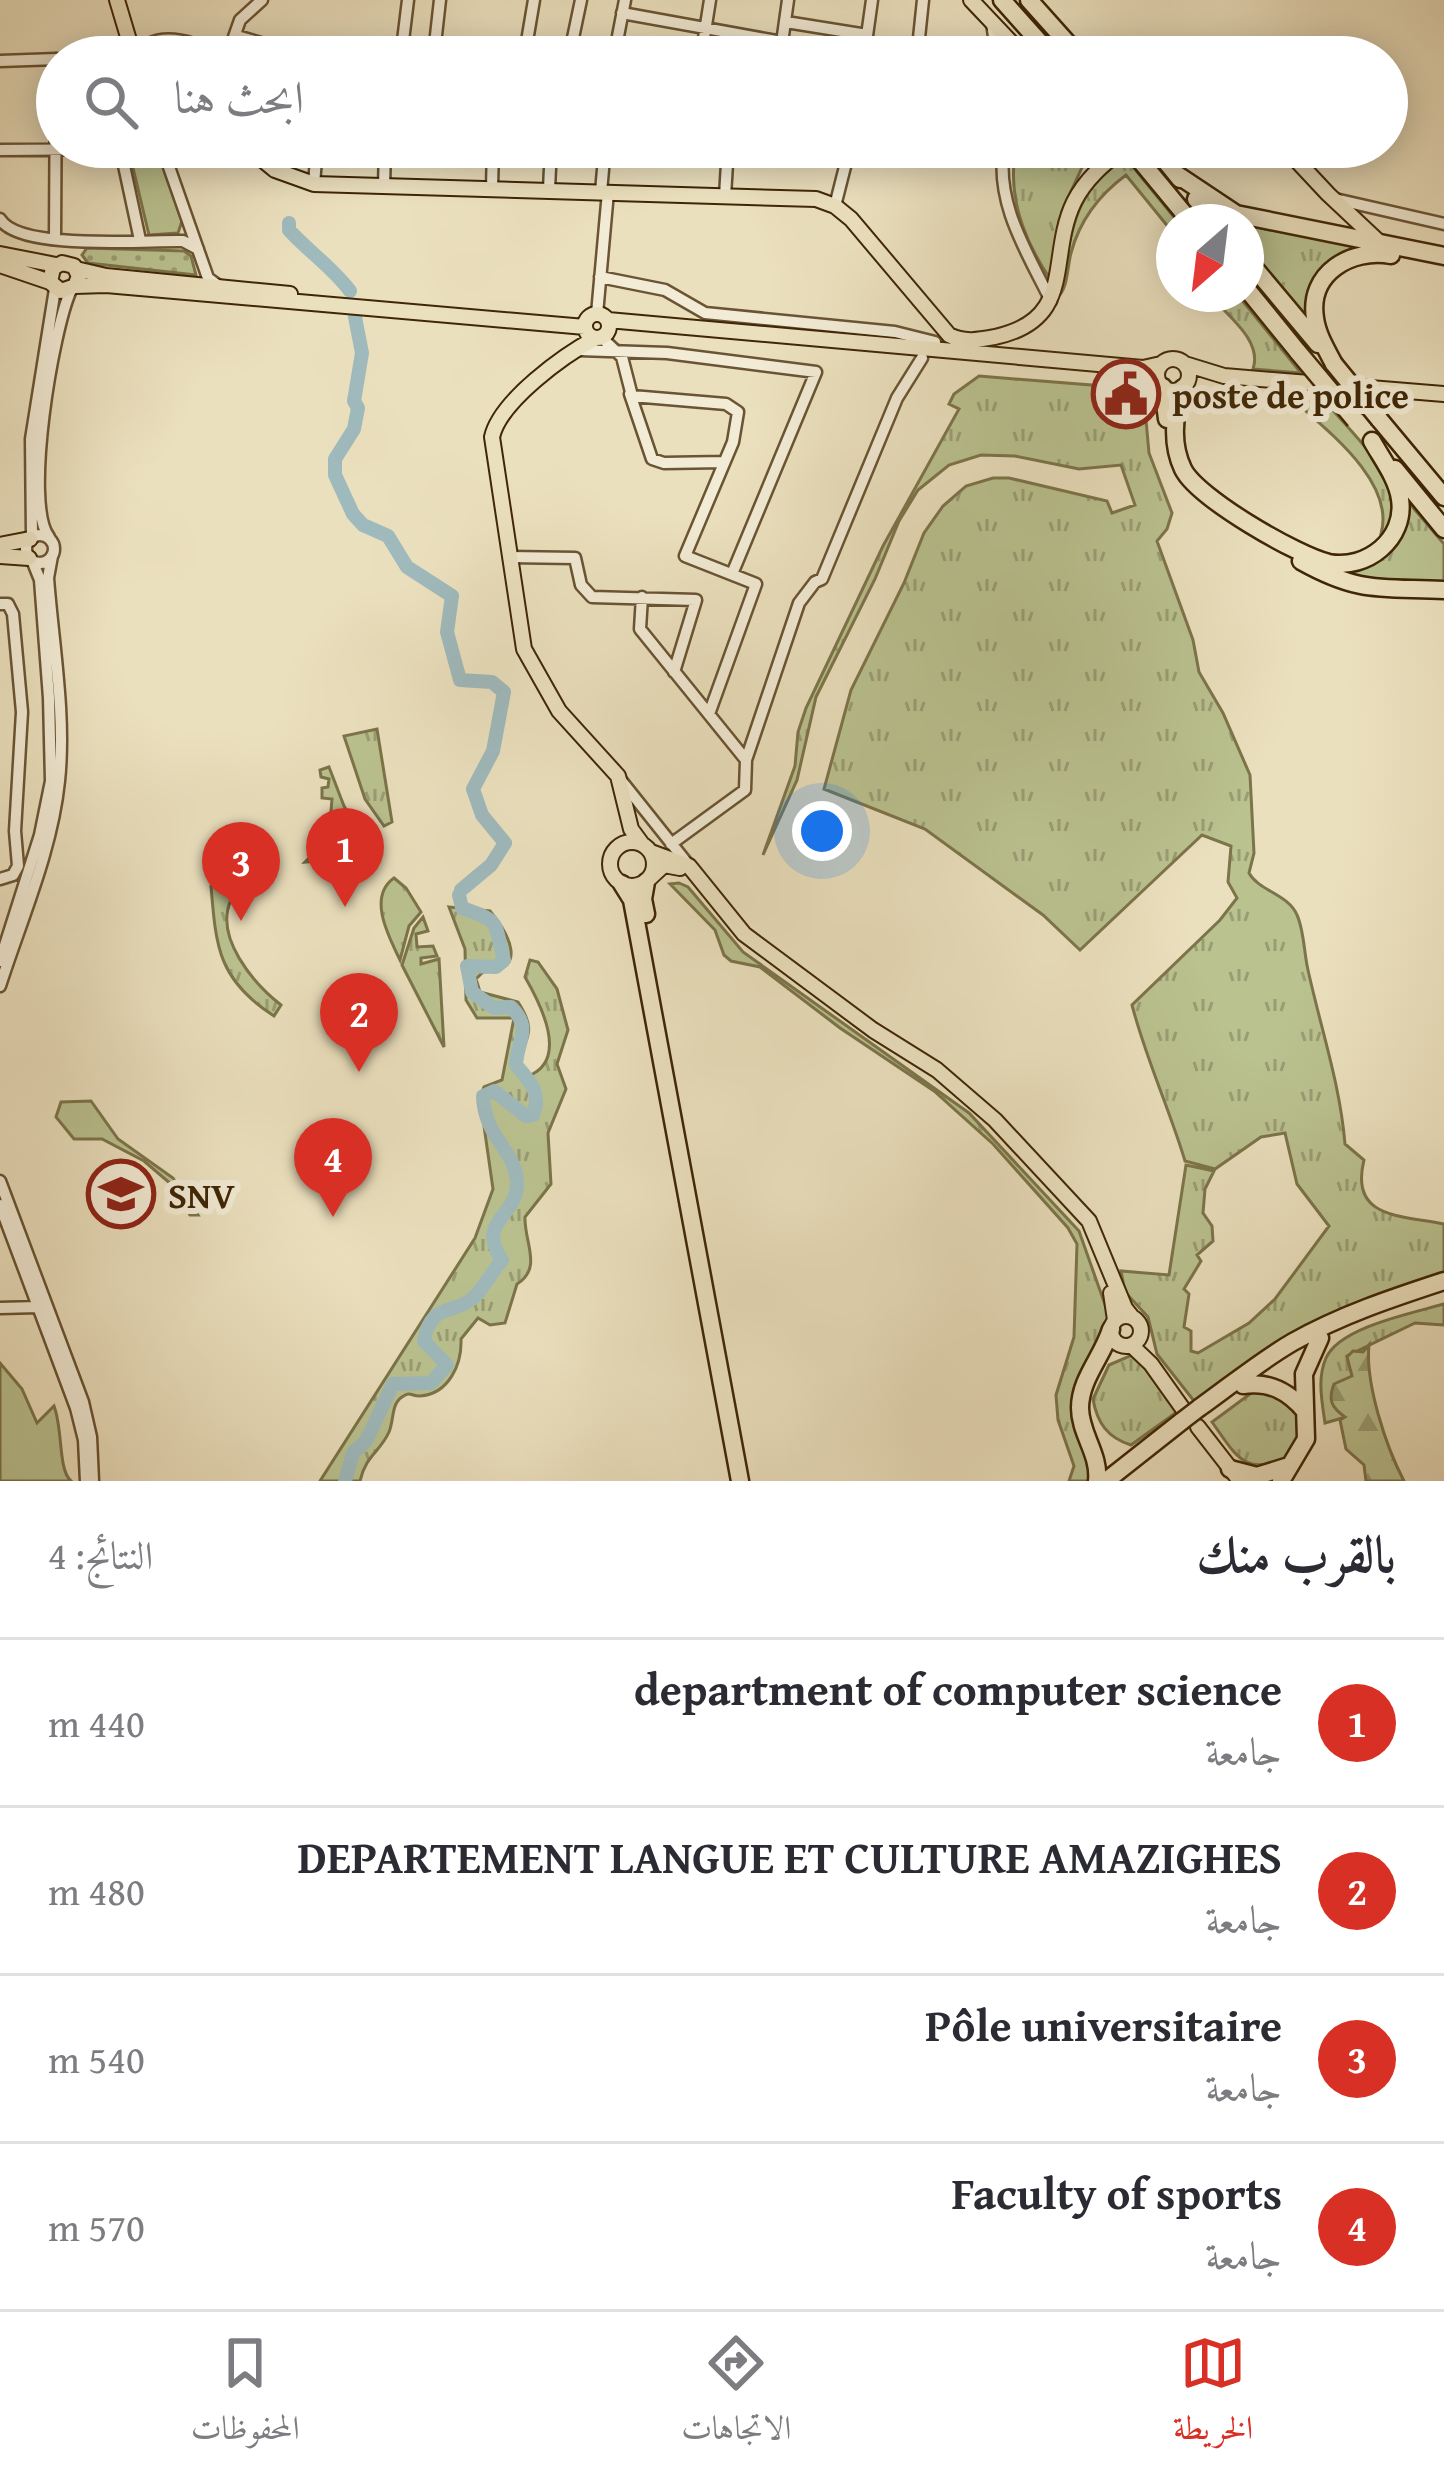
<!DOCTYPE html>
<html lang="ar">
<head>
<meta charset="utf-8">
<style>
	body { margin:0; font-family:"Gentium Book Plus",Amiri,serif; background:#f7f7f7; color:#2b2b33; direction:rtl }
	.compass { position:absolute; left:1156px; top:204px; width:108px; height:108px; border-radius:50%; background:#fff; box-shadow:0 6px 30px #0003; rotate:208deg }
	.you { position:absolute; left:822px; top:831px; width:42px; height:42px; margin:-30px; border:9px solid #fff; border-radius:50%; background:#1a73e8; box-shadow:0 0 0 18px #1a73e833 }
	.badge { display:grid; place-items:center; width:78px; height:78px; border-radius:50%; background:#d93025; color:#fff; font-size:39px; font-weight:700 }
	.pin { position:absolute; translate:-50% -99px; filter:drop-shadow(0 3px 6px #0008) }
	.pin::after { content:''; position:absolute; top:63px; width:42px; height:36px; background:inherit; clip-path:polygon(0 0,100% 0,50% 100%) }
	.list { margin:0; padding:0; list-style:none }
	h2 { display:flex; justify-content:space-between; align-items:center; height:156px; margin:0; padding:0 48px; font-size:51px }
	h2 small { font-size:39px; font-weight:400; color:#7c7c81 }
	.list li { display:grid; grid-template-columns:78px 1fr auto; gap:36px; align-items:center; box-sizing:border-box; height:168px; padding:0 48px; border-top:3px solid #e1e1e2 }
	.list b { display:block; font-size:45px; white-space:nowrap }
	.list p { margin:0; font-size:39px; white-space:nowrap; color:#7c7c81 }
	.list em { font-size:39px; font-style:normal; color:#7c7c81 }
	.icon { flex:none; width:66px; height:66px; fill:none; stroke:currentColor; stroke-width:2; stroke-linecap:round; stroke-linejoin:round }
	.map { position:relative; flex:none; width:1444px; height:1481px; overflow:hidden; direction:ltr }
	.search { position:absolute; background:#fff; box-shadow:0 6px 30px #0003; left:36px; right:36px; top:36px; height:132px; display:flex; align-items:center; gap:30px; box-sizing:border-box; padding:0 42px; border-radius:66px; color:#7c7c81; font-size:45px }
	.sheet { height:828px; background:#fff }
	nav { display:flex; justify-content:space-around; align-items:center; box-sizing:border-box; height:168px; border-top:3px solid #e1e1e2; background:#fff; font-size:33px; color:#7c7c81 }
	nav a { display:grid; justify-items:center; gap:6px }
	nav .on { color:#d93025 }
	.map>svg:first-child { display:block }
	.grass { fill:url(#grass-tufts); stroke:#7c744a; stroke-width:3 }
	.forest { fill:url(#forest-firs); stroke:#7c744a; stroke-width:3 }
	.park { fill:#bac290; stroke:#7c744a; stroke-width:3 }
	.garden { fill:url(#garden-dots); stroke:#7c744a; stroke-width:3 }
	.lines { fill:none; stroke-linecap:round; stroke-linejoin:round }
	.river { stroke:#9fbabd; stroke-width:14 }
	.minor-casing { stroke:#6a5433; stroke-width:15 }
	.major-casing { stroke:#3f2605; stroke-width:18 }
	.highway-casing { stroke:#3f2605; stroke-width:21 }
	.minor { stroke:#f2ebd5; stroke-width:10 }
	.major { stroke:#ebe0be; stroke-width:14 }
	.highway { stroke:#ebe0be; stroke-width:16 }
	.highway-bridge-casing { stroke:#3f2605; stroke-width:21; stroke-linecap:butt }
	.highway-bridge { stroke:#ebe0be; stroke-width:16 }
	.labels { text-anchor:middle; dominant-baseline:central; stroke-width:12; stroke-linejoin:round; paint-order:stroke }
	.poi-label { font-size:36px; font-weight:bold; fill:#3f2605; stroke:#f2ebd5; text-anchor:start }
</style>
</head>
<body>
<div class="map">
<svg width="1444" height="1481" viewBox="0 0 1444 1481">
	<defs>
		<pattern id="grass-tufts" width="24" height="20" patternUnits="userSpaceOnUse" patternTransform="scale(3)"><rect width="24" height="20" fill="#bac290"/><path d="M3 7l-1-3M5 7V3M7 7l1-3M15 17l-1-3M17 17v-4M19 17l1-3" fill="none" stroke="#999d74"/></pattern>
		<pattern id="forest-firs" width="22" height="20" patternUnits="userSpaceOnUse" patternTransform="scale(3)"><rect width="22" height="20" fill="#bac290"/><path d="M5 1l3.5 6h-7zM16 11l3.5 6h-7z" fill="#999d74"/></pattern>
		<pattern id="garden-dots" width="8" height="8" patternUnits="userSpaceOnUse" patternTransform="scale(3)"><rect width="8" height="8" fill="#bac290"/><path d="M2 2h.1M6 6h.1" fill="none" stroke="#999d74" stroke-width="1.8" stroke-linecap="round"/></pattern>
	</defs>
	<rect width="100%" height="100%" fill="#ebe0be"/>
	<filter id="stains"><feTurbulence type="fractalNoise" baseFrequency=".00167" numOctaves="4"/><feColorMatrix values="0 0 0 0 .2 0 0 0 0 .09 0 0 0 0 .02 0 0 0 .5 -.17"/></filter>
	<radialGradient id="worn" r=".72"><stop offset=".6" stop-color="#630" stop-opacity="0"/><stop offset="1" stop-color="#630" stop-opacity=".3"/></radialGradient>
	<path class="grass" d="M 1038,147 L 1081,147 L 1085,161 L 1062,211 L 1051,280 C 1028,247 1010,205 1014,163 L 1030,162 Z
		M 1125,157 L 1178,222 L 1174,222 L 1174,234 L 1126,175 C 1099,195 1080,219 1071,253 C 1067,269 1068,287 1058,297 C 1074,236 1067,197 1125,157 Z
		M 1246,225 L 1357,247 C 1317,265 1319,283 1309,322 L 1246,244 Z
		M 1209,294 L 1237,294 L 1301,373 L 1253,369 C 1263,340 1226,315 1209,294 Z
		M 979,376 L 1116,387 L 1116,399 L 1139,402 L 1145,409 L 1149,453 L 1172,513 L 1167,529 L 1157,541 L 1193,640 L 1199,672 L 1223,713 L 1250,775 L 1254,853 L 1249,873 C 1259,891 1288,894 1297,915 C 1304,930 1304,953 1308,970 C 1321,1029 1340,1084 1345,1144 L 1364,1160 C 1349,1220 1403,1215 1444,1224 L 1444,1273 C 1337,1305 1283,1334 1194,1401 L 1157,1354 L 1148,1317 L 1125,1292 L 1121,1271 L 1169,1275 L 1186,1165 L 1214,1171 L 1205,1189 L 1203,1213 L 1212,1226 L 1213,1241 L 1197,1255 L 1201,1261 L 1184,1289 L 1189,1294 L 1184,1327 L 1191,1331 L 1191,1351 L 1198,1353 L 1249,1323 L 1275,1299 L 1329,1226 L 1297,1184 L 1285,1133 L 1261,1137 L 1215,1169 L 1185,1161 C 1169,1108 1146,1059 1132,1005 L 1220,920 L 1237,898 L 1228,882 L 1231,846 L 1202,835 L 1080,950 L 1043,915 L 925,829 L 824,789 L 851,690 L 904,583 L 924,533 L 943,506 L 966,486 L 993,478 L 1009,478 L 1107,501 L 1112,513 L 1135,505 L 1121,465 L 1079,469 L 1015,456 L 981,455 L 949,465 L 918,490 L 899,521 L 875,579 L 816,697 L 797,780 L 763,855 L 795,766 L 798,732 L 806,708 L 883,546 L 959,409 L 949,404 L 954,394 Z
		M 1289,396 L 1321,397 C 1342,422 1389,466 1394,498 C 1397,511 1391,523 1385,534 L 1381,534 C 1396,481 1325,429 1289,396 Z
		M 1409,503 L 1444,544 L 1444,582 L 1362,581 L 1340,570 C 1382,570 1405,543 1409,503 Z
		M 377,729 L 392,822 L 384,826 L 365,799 L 344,736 Z
		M 329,767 L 344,806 L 375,855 L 305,862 L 318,849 L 328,847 L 332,799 L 322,798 L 322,788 L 328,787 L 329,779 L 321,777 L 320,770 Z
		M 394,878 L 406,888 L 421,912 L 409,926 L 400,960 C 389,937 367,897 394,878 Z
		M 217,882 L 254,882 L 255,895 L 231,900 C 214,937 253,983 281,1005 L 274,1016 C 218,980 216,947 211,886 Z
		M 679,883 L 688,887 L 743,952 L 969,1113 L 1079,1231 L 1109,1316 C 1102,1346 1070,1373 1072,1405 C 1074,1433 1092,1453 1091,1481 L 1069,1481 L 1074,1466 L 1058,1420 L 1056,1395 L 1074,1337 L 1077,1244 L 1068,1228 L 993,1144 L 934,1091 L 840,1028 L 760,967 L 731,961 L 724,955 L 715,930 L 670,884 Z
		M 449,907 L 490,911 C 509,934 529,971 483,972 L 476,979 L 480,992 L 518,1002 C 543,1040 516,1040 520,1071 L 528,1076 C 570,1060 540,1003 525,977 L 530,960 L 538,962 L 557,989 L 568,1030 L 557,1064 L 566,1089 L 548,1133 L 551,1184 L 525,1217 C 524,1242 543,1268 517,1284 L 505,1323 L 490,1325 L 478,1318 L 461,1339 C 462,1364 449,1394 420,1396 C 410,1396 411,1391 402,1397 C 391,1404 394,1421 389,1432 C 380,1452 366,1455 360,1481 L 320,1481 L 475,1238 L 493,1189 L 480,1098 L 484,1087 L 502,1080 L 514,1018 L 477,1018 L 466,1000 L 465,949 Z
		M 423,917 L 428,931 L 416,934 L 417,947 L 433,946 L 437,956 L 421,958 L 421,964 L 439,959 L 444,1047 L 402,965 L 414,928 Z
		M 91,1101 L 118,1139 L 173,1178 L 198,1215 L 190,1215 L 171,1184 L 144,1161 L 102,1139 L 74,1139 L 56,1117 L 61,1102 Z
		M 1444,1304 L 1444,1325 L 1415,1323 L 1347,1356 L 1353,1377 L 1346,1417 L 1325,1423 C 1322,1402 1317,1378 1326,1358 C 1340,1327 1413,1313 1444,1304 Z
		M 1132,1355 L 1140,1357 L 1181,1409 L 1131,1445 C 1108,1438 1097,1423 1093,1399 L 1109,1365 Z
		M 1258,1388 L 1271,1388 L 1305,1420 L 1291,1456 C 1245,1478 1237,1457 1212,1422 Z"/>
	<path class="forest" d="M 1369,1345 C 1365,1383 1386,1447 1404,1481 L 1366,1481 L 1364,1465 L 1346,1449 L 1340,1420 L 1345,1417 C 1331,1407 1328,1400 1334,1384 L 1352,1376 L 1347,1357 L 1353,1351 L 1363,1352 Z"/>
	<path class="park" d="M 128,147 L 156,147 L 182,221 L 178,233 L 149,235 Z
		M 0,1363 L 22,1389 L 37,1423 L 54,1406 C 63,1429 58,1470 71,1481 L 0,1481 Z"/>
	<path class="garden" d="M 87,248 L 184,251 L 191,256 L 196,275 L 88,263 L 82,255 Z"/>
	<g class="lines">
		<path class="river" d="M 289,223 L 289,230 C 308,251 333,268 350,291
			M 355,317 L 362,353 L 354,401 L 358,408 L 354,429 L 335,459 L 335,475 L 353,514 L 363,525 L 388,536 L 407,567 L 452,596 L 447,632 L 460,680 L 492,682 L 504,692 L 493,751 L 473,789 L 482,815 L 505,843 L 491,865 L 461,890
			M 345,1481 L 353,1453 L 366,1441 L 393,1384 L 431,1383 L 447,1365 L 424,1341 C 431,1303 451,1315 472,1299 C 483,1290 492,1271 502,1260 C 475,1221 518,1217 517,1183 C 517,1151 484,1138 483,1096 L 494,1091 L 526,1116 L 533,1115 C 542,1093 530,1081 516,1065 C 517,1040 533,1029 511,1007 L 494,1008 L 472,992 L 467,966 L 496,967 L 504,960 C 493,918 501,922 462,908 L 459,895"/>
		<defs>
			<path id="minor" d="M 622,13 L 782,42
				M 786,22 L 867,35
				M 992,23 L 997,57
				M 237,36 L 292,52 L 348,57
				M 434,53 L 440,0
				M 525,53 L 534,0
				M 133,57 C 156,27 194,41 223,57
				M 227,57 L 240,20 L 262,0
				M 401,57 L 408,0
				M 403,57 L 495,52 L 573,57
				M 569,57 L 581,0
				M 614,57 L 625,0
				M 701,57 L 710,0
				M 780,57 L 788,0
				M 864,57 L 872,0
				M 917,57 L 923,0
				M 0,61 L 57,59
				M 120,147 L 140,240
				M 162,147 L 208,278 L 219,286
				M 980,147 L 1002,154
				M 1004,147 C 995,204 1027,252 1051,301
				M 0,150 L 121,149
				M 314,184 L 317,147
				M 384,187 L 385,147
				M 492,188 L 493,147
				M 549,189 L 551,147
				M 601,192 L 605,147
				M 725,196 L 728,147
				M 1335,199 L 1444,224
				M 835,206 L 850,147
				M 0,219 C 19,251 146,240 183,241 L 198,249
				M 55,238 L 56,59
				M 600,277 L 665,290 L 705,313 L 895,332 L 935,342
				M 597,314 L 608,192
				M 601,337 L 622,357 L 632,396 L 726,404 L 738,412 L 733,442 L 685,556 L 756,584 L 709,714
				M 579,350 L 667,353 L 816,372 L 732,574
				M 630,394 L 652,459 L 664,463 L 724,462
				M26 549a14 14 0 1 1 28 0a14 14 0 1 1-28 0Z
				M 32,537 L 31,439 L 55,289
				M 49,537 C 23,504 53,329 71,290
				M 509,557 L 575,558 L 581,585 L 592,597 L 696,600 L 674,672
				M 642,597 L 640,629 L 746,760
				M 0,604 L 8,604 L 13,614 L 22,712 L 15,831 L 18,866 L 13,875 L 0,879
				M 620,779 L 687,863
				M 671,844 L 745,790 L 746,760 L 799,603 L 815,582 L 822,579 L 897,398 L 922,358
				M 0,961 L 40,835 L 51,781 L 49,698 L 40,580 L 32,560
				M 0,986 C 21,920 52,851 59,781 C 66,715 53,644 48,578 L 52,556
				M 0,1181 L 83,1402 L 91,1437 L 93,1481
				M 0,1205 L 76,1408 L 84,1440 L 86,1481
				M 0,1308 L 38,1307"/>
			<path id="major" d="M 117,0 L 134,57
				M 971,0 L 1025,57
				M 247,147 L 275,170 L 314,184 L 816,199 L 835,206 L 851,219 L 949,335 C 964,343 979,340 995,337 C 1077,319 1047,258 1074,202 C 1086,178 1105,163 1125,147
				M 1090,147 L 1101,167
				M 1284,147 L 1328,194 L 1378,241
				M 0,254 L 56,265
				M 0,265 L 50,282
				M 76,269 L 106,276 L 290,294
				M 75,286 L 79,276 L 74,266 L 62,263 L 53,268 L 50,282 L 61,291 L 75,286 L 106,285 L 585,327
				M585 326a12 12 0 1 1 24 0a12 12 0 1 1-24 0Z
				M 608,320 L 1143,368 L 1161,364
				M 596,338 C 564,355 500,401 492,437 L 524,649 L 559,711 L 618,776 L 631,829 L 642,844
				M1157 375a16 16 0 1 1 32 0a16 16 0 1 1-32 0Z
				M 1185,364 L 1224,376 L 1444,394
				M 1122,374 L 1160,384
				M 0,545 L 30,539
				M 0,556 L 29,558
				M610 864a22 22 0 1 1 44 0a22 22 0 1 1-44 0Z
				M 651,852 L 689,866 L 744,934 L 873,1030 L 937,1070 L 995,1120 L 1089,1221 L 1125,1308 L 1133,1318
				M 650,878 L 664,865 L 680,868
				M 1111,1293 L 1115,1320
				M1111 1331a15 15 0 1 1 30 0a15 15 0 1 1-30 0Z
				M 1131,1345 L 1151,1364 L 1183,1409
				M 1198,1427 L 1240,1481"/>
			<path id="highway" d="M 1002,0 L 1053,57
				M 1029,0 L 1080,57
				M 1129,147 L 1191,222
				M 1154,147 L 1180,179
				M 1176,174 L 1236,214 L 1444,256
				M 1196,199 L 1216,222
				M 1246,258 L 1318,344
				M 1246,288 L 1298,352
				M 1334,364 C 1326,349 1317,334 1315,318 C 1308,273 1351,248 1391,255
				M 1163,387 L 1167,419
				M 1183,388 C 1174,414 1171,444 1183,469 C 1197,498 1298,556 1329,563 C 1367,570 1406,539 1400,499 C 1397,478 1382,459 1372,441
				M 1379,419 L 1444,497
				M 1395,469 L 1444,529
				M 1301,561 C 1360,594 1381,587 1444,590
				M 622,884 L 632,900 L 740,1481
				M 646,914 L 643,899 L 646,882
				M 1243,1385 C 1269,1381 1288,1391 1305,1411
				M 1199,1408 C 1230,1386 1260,1361 1293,1342 C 1341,1315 1392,1298 1444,1281
				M 1230,1469 L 1257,1476 L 1289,1466
				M 1097,1481 C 1100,1454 1080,1434 1080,1408 C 1080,1379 1103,1356 1111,1329
				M 1106,1481 L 1182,1421
				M 1281,1481 L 1306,1439 L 1304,1374 L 1320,1338"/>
		</defs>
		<use href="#minor" class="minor-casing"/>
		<use href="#major" class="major-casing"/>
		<use href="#highway" class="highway-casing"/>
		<use href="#minor" class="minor"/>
		<use href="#major" class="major"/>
		<use href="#highway" class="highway"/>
		<defs>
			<path id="highway-bridge" d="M 1298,352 L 1355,420
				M 1334,364 L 1379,419
				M 1182,1421 L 1199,1408"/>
		</defs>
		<use href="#highway-bridge" class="highway-bridge-casing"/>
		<use href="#highway-bridge" class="highway-bridge"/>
	</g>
	<defs>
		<symbol id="civic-ring" viewBox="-11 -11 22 22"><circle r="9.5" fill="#f2ebd5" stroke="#8f2418" stroke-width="1.5"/><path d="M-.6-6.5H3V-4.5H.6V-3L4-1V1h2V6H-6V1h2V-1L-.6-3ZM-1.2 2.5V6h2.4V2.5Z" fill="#8f2418"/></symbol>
		<symbol id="university-ring" viewBox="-11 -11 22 22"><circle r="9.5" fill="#f2ebd5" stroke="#8f2418" stroke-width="1.5"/><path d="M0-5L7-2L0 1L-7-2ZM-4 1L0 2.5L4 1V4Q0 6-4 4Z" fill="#8f2418"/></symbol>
	</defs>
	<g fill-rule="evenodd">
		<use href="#civic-ring" x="1088" y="356" width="76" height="76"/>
		<use href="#university-ring" x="83" y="1156" width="76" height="76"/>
	</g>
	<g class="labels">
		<g class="poi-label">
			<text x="1172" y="394">poste de police</text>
			<text x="168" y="1194">SNV</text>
		</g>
	</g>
	<rect width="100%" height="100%" filter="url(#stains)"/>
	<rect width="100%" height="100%" fill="url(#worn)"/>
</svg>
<svg class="compass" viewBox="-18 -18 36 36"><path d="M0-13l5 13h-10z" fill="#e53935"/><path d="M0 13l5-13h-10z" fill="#7c7c81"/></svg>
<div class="you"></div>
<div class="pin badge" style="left:345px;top:907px">1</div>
<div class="pin badge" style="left:359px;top:1072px">2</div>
<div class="pin badge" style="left:241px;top:921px">3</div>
<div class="pin badge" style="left:333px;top:1217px">4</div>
<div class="search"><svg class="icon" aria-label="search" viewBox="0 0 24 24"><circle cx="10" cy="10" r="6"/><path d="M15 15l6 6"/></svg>ابحث هنا</div>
</div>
<section class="sheet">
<h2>بالقرب منك<small>النتائج: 4</small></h2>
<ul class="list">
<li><span class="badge">1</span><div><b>department of computer science</b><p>جامعة</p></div><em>440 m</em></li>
<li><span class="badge">2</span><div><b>DEPARTEMENT LANGUE ET CULTURE AMAZIGHES</b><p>جامعة</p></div><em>480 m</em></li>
<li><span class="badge">3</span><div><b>Pôle universitaire</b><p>جامعة</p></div><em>540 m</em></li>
<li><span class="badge">4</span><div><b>Faculty of sports</b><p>جامعة</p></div><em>570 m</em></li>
</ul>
</section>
<nav>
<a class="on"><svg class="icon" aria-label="map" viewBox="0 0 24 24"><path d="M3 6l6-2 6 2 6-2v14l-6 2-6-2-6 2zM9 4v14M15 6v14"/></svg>الخريطة</a>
<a><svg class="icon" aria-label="directions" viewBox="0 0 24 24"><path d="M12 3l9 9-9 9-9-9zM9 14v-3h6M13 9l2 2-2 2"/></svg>الاتجاهات</a>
<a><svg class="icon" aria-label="saved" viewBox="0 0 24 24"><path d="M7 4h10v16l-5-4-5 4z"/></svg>المحفوظات</a>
</nav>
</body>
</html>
